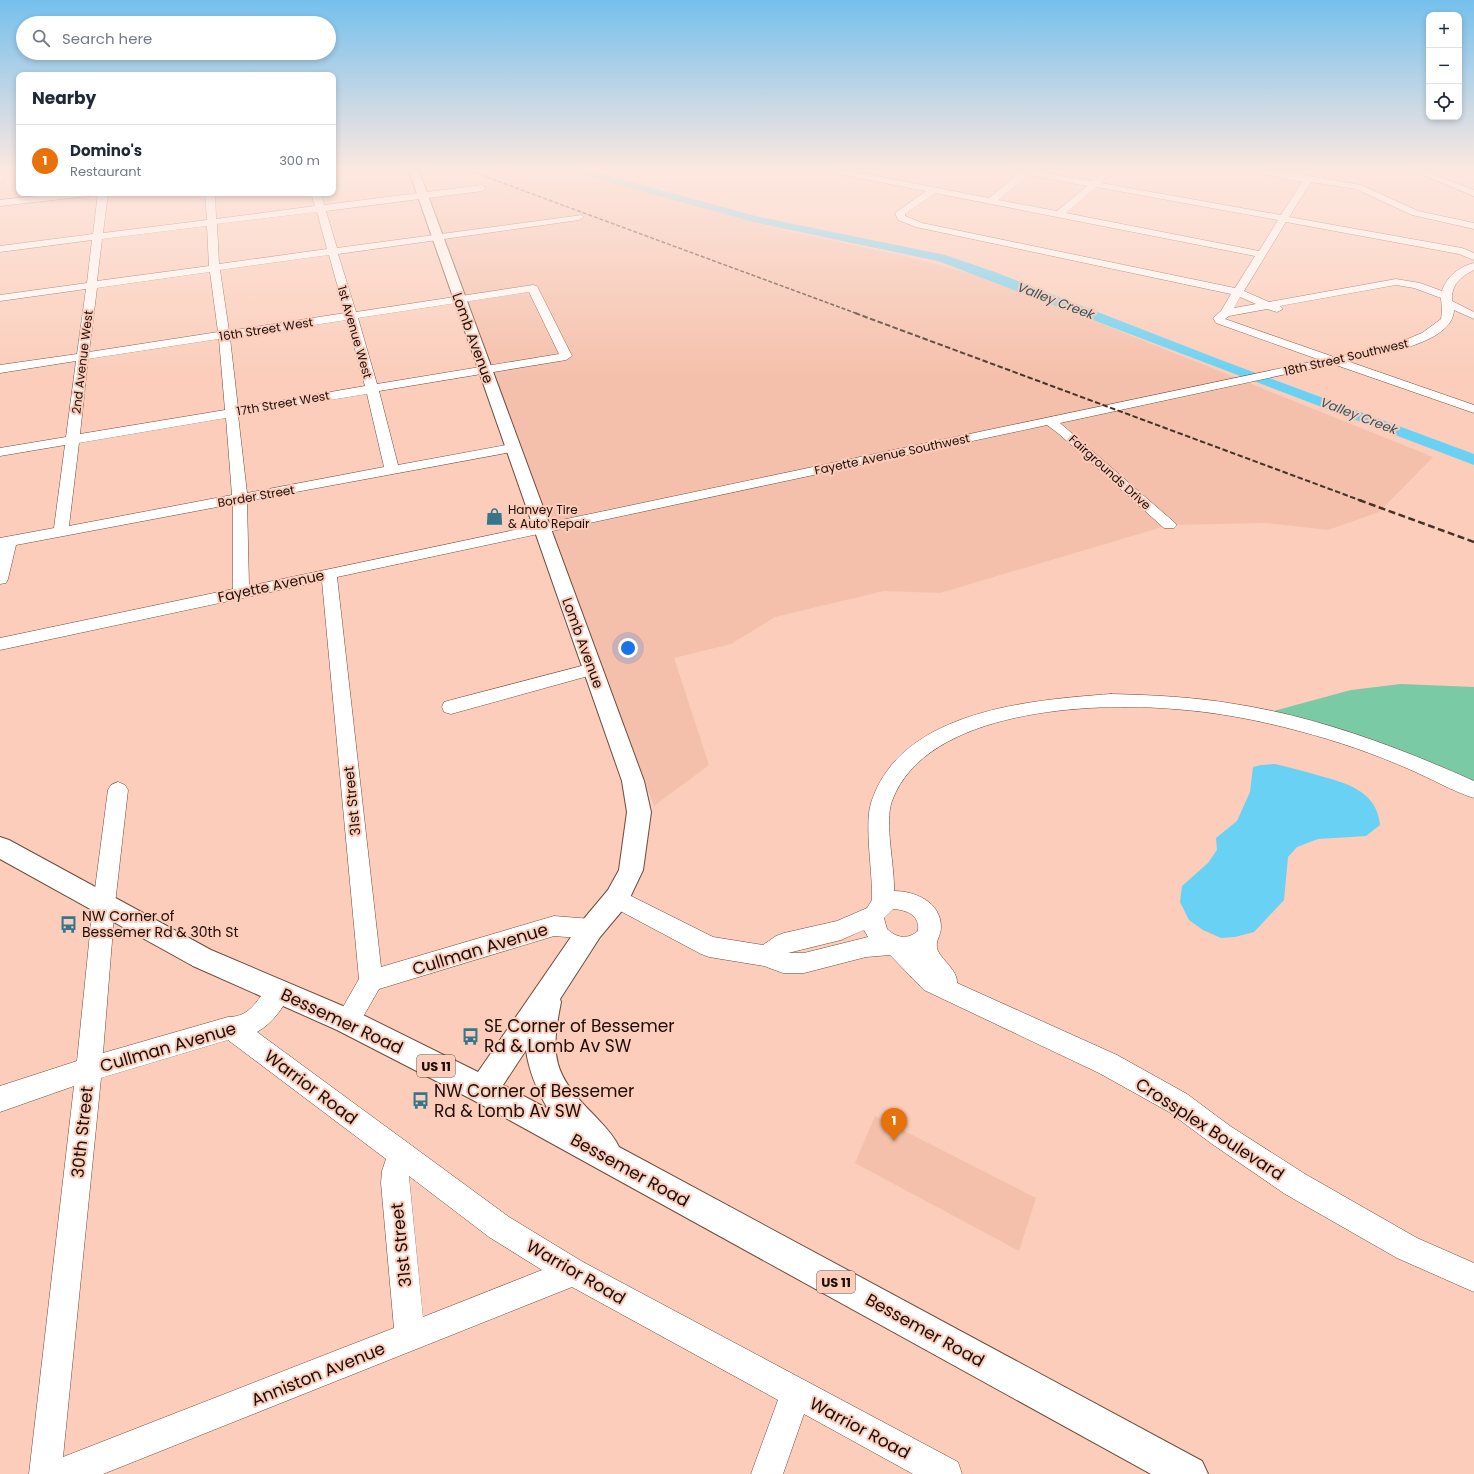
<!DOCTYPE html>
<html lang="en">
<head>
<meta charset="utf-8">
<style>
	body { margin:0; font-family:Poppins,sans-serif; background:#f6f6f7; color:#1f2937 }
	.controls { position:absolute; right:12px; top:12px; display:grid; overflow:hidden; border-radius:8px; box-shadow:0 2px 6px #0003 }
	.controls button { width:36px; height:36px; display:grid; place-items:center; padding:0; border:0; border-bottom:1px solid #e0e1e3; background:#fff; color:#1f2937; font:20px sans-serif }
	.you { position:absolute; left:628px; top:648px; width:14px; height:14px; margin:-10px; border:3px solid #fff; border-radius:50%; background:#1a73e8; box-shadow:0 0 0 6px #1a73e833 }
	.badge { display:grid; place-items:center; width:26px; height:26px; border-radius:50%; background:#37758b; color:#fff; font-size:13px; font-weight:700 }
	.pin { position:absolute; translate:-50% -33px; filter:drop-shadow(0 1px 2px #0008) }
	.pin::after { content:''; position:absolute; top:21px; width:14px; height:12px; background:inherit; clip-path:polygon(0 0,100% 0,50% 100%) }
	.list { margin:0; padding:0; list-style:none }
	h2 { display:flex; justify-content:space-between; align-items:center; height:52px; margin:0; padding:0 16px; font-size:17px }
	h2 small { font-size:13px; font-weight:400; color:#747a83 }
	.list li { display:grid; grid-template-columns:26px 1fr auto; gap:12px; align-items:center; box-sizing:border-box; height:72px; padding:0 16px; border-top:1px solid #e0e1e3 }
	.list b { display:block; font-size:15px; white-space:nowrap }
	.list p { margin:0; font-size:13px; white-space:nowrap; color:#747a83 }
	.list em { font-size:13px; font-style:normal; color:#747a83 }
	.icon { flex:none; width:22px; height:22px; fill:none; stroke:currentColor; stroke-width:2; stroke-linecap:round; stroke-linejoin:round }
	.map { position:relative; flex:none; width:1474px; height:1474px; overflow:hidden }
	.search { position:absolute; background:#fff; box-shadow:0 2px 6px #0003; left:16px; top:16px; width:320px; height:44px; display:flex; align-items:center; gap:10px; box-sizing:border-box; padding:0 14px; border-radius:22px; color:#747a83; font-size:15px }
	.panel { position:absolute; background:#fff; box-shadow:0 2px 6px #0003; left:16px; top:72px; width:320px; height:124px; border-radius:8px }
	.map>svg:first-child { display:block }
	.built { fill:#f5c0ab }
	.green { fill:#79caa5 }
	.water { fill:#68d1f4 }
	.lines { fill:none; stroke-linecap:round; stroke-linejoin:round }
	.river { fill:#68d1f4; fill-rule:evenodd }
	.minor-casing { stroke:#704a3a; stroke-width:1 }
	.major-casing { stroke:#704a3a; stroke-width:2 }
	.minor { fill:#fff; fill-rule:evenodd }
	.major { fill:#fff; fill-rule:evenodd }
	.rail-far2 { stroke:#473229; stroke-width:1.5; stroke-dasharray:4 2; stroke-linecap:butt }
	.rail-far1 { stroke:#473229; stroke-width:2; stroke-dasharray:5.5 2.5; stroke-linecap:butt }
	.rail { stroke:#473229; stroke-width:2.5; stroke-dasharray:7 3.5; stroke-linecap:butt }
	.labels { text-anchor:middle; dominant-baseline:central; stroke-width:4; stroke-linejoin:round; paint-order:stroke }
	.far-street-label { font-size:12px; fill:#1c0d07; stroke:#fbcdba }
	.far-poi-label { font-size:12px; fill:#1c0d07; stroke:#fbcdba; text-anchor:start }
	.far-water-label { font-size:13px; font-style:italic; fill:#2b5767; stroke:#fbcdba }
	.shield { fill:#fbcdba; stroke:#5f473d; stroke-width:1 }
	.shield-label { font-size:13px; font-weight:bold; fill:#1c0d07 }
	.street-label { font-size:14px; fill:#1c0d07; stroke:#fbcdba }
	.poi-label { font-size:14px; fill:#1c0d07; stroke:#fbcdba; text-anchor:start }
	.near-street-label { font-size:17px; fill:#1c0d07; stroke:#fbcdba }
	.near-poi-label { font-size:17px; fill:#1c0d07; stroke:#fbcdba; text-anchor:start }
</style>
</head>
<body>
<div class="map">
<svg width="1474" height="1474" viewBox="0 0 1474 1474">
	<rect width="100%" height="100%" fill="#fbcdba"/>
	<path class="built" d="M 480,171 L 571,171 L 777,229 L 909,257 L 990,279 L 1433,457 L 1379,512 L 1328,530 L 1265,523 L 1169,525 L 940,593 L 884,591 L 775,617 L 731,644 L 674,658 L 709,765 L 654,806 L 425,193 L 511,182 Z
		M 875,1116 L 1036,1198 L 1019,1251 L 855,1163 Z"/>
	<path class="green" d="M 1401,684 L 1474,687 L 1474,785 L 1266,713 L 1351,690 Z"/>
	<path class="water" d="M 1275,764 C 1289,767 1303,771 1317,775 C 1345,783 1377,790 1380,825 L 1366,836 L 1318,839 L 1297,847 L 1288,857 L 1284,900 L 1254,932 L 1235,937 L 1221,938 L 1203,930 L 1189,920 L 1180,902 L 1182,886 L 1208,863 L 1217,850 L 1216,838 L 1237,821 L 1250,792 L 1253,767 L 1261,765 Z"/>
	<g class="lines">
		<path class="river" d="M 575,171 L 592,171 L 759,217 L 945,255 L 995,272 L 1221,360 L 1474,454 L 1474,465 L 938,261 L 757,223 L 576,173 Z"/>
		<defs>
			<path id="minor" d="M 0,171 L 7,171 L 3,180 L 0,181 Z
				M 833,171 L 850,171 L 989,198 L 1019,173 L 1017,171 L 1035,171 L 1092,181 L 1104,171 L 1113,171 L 1101,183 L 1281,215 L 1302,182 L 1262,174 L 1258,171 L 1292,173 L 1294,171 L 1302,171 L 1301,173 L 1304,175 L 1361,185 L 1418,211 L 1474,223 L 1474,229 L 1412,215 L 1356,189 L 1311,182 L 1289,217 L 1462,248 L 1474,253 L 1474,260 L 1459,254 L 1286,222 L 1244,291 L 1269,302 L 1396,279 L 1420,283 L 1442,291 C 1446,277 1460,266 1474,263 L 1474,270 C 1460,277 1451,285 1452,301 L 1474,312 L 1474,319 L 1454,310 C 1453,345 1374,355 1347,361 L 1474,405 L 1474,413 L 1333,364 L 1060,423 L 1174,522 L 1177,525 L 1174,528 L 1164,528 L 1059,434 L 1047,425 L 337,577 L 381,967 L 554,916 L 591,919 L 599,922 L 602,929 L 599,936 L 591,939 L 554,936 L 379,989 L 356,1029 L 347,1032 L 338,1029 L 335,1021 L 359,979 L 322,581 L 0,650 L 0,638 L 233,589 L 233,504 L 16,545 L 8,579 L 6,583 L 0,584 L 0,538 L 54,528 L 65,445 L 0,456 L 0,448 L 66,437 L 76,361 L 0,373 L 0,365 L 77,354 L 86,289 L 0,301 L 0,295 L 87,283 L 92,240 L 0,252 L 0,246 L 93,234 L 98,193 L 108,193 L 103,233 L 207,220 L 205,193 L 215,193 L 216,219 L 315,206 L 311,193 L 321,193 L 324,205 L 482,185 L 486,188 L 482,191 L 326,211 L 337,248 L 582,215 L 584,217 L 579,220 L 338,254 L 356,312 L 533,285 L 537,286 L 572,356 L 566,360 L 379,391 L 398,465 L 512,444 L 517,445 L 519,448 L 517,451 L 512,452 L 247,501 L 249,586 L 1320,360 L 1216,323 L 1213,318 L 1221,311 L 1231,294 L 916,227 L 898,220 L 895,213 L 926,191 L 837,174 ZM 1028,175 L 1087,186 L 1057,211 L 998,200 ZM 1096,187 L 1278,220 L 1259,251 L 1066,213 ZM 935,193 L 1255,256 L 1235,288 L 922,223 L 905,216 L 905,214 ZM 317,212 L 327,249 L 219,264 L 217,224 ZM 207,226 L 209,266 L 97,281 L 102,239 ZM 329,255 L 345,313 L 229,331 L 220,270 ZM 210,272 L 218,332 L 89,352 L 97,288 ZM 1396,285 L 1414,288 L 1441,298 L 1442,311 L 1441,319 L 1422,333 L 1398,343 L 1334,357 L 1225,319 L 1229,316 L 1267,309 L 1277,312 L 1283,309 L 1280,306 ZM 529,292 L 559,354 L 377,384 L 358,318 ZM 1240,297 L 1256,304 L 1234,308 ZM 347,320 L 365,386 L 238,408 L 230,338 ZM 219,339 L 225,410 L 80,434 L 88,359 ZM 367,394 L 384,467 L 247,493 L 238,415 ZM 226,418 L 232,495 L 69,526 L 79,443 Z
				M 1413,171 L 1425,171 L 1474,190 L 1474,196 Z
				M 65,193 L 94,193 L 89,196 L 0,206 L 0,200 Z
				M 593,663 L 599,665 L 602,669 L 599,673 L 451,714 L 444,712 L 442,707 L 444,702 L 451,700 Z
				M 1111,694 C 1153,695 1194,697 1235,704 C 1318,717 1398,747 1474,781 L 1474,798 C 1452,791 1432,779 1411,770 C 1375,754 1337,741 1299,731 C 1258,720 1216,712 1174,709 C 1092,702 926,709 892,801 C 884,823 895,866 894,891 C 915,891 941,902 941,927 C 941,937 934,941 938,951 C 943,961 958,971 957,983 L 1117,1055 L 1187,1094 L 1230,1126 L 1305,1174 L 1417,1238 L 1474,1263 L 1474,1292 L 1397,1258 L 1285,1194 L 1212,1144 L 1169,1112 L 1099,1073 L 924,990 L 890,955 L 866,957 L 804,973 L 783,973 L 764,966 L 709,957 L 701,954 L 609,905 L 606,898 L 609,891 L 617,889 L 713,937 L 763,945 L 776,936 L 784,933 L 837,921 L 867,908 L 872,900 C 873,874 864,825 871,803 C 900,710 1031,700 1111,694 ZM 893,909 C 907,910 920,915 918,931 C 907,940 897,938 887,929 L 884,918 ZM 864,930 L 868,937 L 804,953 L 788,953 L 841,940 Z
				M 118,782 L 125,785 L 128,790 L 115,904 L 103,1053 L 228,1017 C 257,1017 257,990 279,981 L 287,984 L 291,992 C 284,1007 272,1024 257,1032 L 509,1217 L 583,1262 L 958,1462 L 962,1474 L 913,1474 L 804,1414 L 783,1474 L 751,1474 L 778,1400 L 572,1287 L 103,1474 L 29,1474 L 74,1086 L 0,1112 L 0,1086 L 77,1061 L 93,904 L 108,790 L 111,785 ZM 228,1040 L 386,1159 L 382,1171 L 381,1183 L 394,1328 L 63,1457 L 101,1078 ZM 409,1176 L 489,1237 L 542,1270 L 423,1317 Z"/>
			<path id="major" d="M 409,171 L 419,171 L 644,781 L 651,812 L 643,870 L 626,906 L 600,937 L 560,999 L 561,1002 C 550,1057 553,1074 593,1114 C 603,1125 613,1134 619,1147 L 1202,1461 L 1208,1474 L 1151,1474 L 473,1100 L 337,1030 L 193,966 L 0,859 L 0,837 L 9,840 L 211,950 L 357,1012 L 478,1072 L 582,921 L 608,890 L 619,870 L 627,812 L 622,781 ZM 526,1050 C 529,1072 537,1090 548,1109 L 503,1085 Z"/>
		</defs>
		<use href="#minor" class="minor-casing"/>
		<use href="#major" class="major-casing"/>
		<use href="#minor" class="minor"/>
		<use href="#major" class="major"/>
		<path class="rail-far2" d="M 470,171 L 858,314"/>
		<path class="rail-far1" d="M 855,313 L 1362,501"/>
		<path class="rail" d="M 1359,500 L 1474,542"/>
	</g>
	<linearGradient id="sky" x2="0" y2="1"><stop stop-color="#75c0ed"/><stop offset="0.45" stop-color="#fde8e0"/><stop offset="1" stop-color="#fde8e0" stop-opacity="0"/></linearGradient>
	<rect width="1474" height="377" fill="url(#sky)"/>
	<defs>
		<symbol id="shop-bare" viewBox="-9 -9 18 18"><path d="M-5-2.5h2.3a2.7 3.5 0 0 1 5.4 0H5L5.5 6h-11ZM-1.5-2.5h3a1.5 2.3 0 0 0-3 0Z" fill="#37758b" stroke="#fbcdba" stroke-width="2.5" paint-order="stroke"/></symbol>
		<symbol id="bus-bare" viewBox="-9 -9 18 18"><path d="M-5-6H5V4H4V6H2V4H-2V6H-4V4H-5ZM-3.5-4V0h7V-4ZM-3.5 1.2v1.5H-2V1.2ZM2 1.2v1.5H3.5V1.2Z" fill="#37758b" stroke="#fbcdba" stroke-width="2.5" paint-order="stroke"/></symbol>
	</defs>
	<g fill-rule="evenodd">
		<use href="#shop-bare" x="482" y="504" width="25" height="25"/>
		<use href="#bus-bare" x="56" y="912" width="25" height="25"/>
		<use href="#bus-bare" x="458" y="1024" width="25" height="25"/>
		<use href="#bus-bare" x="408" y="1088" width="25" height="25"/>
	</g>
	<g class="labels">
		<g class="far-street-label">
			<text transform="translate(266 329) rotate(-9)">16th Street West</text>
			<text transform="translate(355 332) rotate(74)">1st Avenue West</text>
			<text transform="translate(1346 357) rotate(-13)">18th Street Southwest</text>
			<text transform="translate(82 362) rotate(-83)">2nd Avenue West</text>
			<text transform="translate(283 403) rotate(-10)">17th Street West</text>
			<text transform="translate(892 454) rotate(-12)">Fayette Avenue Southwest</text>
			<text transform="translate(1110 472) rotate(42)">Fairgrounds Drive</text>
			<text transform="translate(256 496) rotate(-10)">Border Street</text>
		</g>
		<g class="far-poi-label">
			<text x="508" y="509">Hanvey Tire<tspan x="508" dy="14">&amp; Auto Repair</tspan></text>
		</g>
		<g class="far-water-label">
			<text transform="translate(1056 301) rotate(21)">Valley Creek</text>
			<text transform="translate(1359 416) rotate(21)">Valley Creek</text>
		</g>
		<g class="shield">
			<rect x="417" y="1055" width="38" height="22" rx="3"/>
			<rect x="817" y="1271" width="38" height="22" rx="3"/>
		</g>
		<g class="shield-label">
			<text x="436" y="1066">US 11</text>
			<text x="836" y="1282">US 11</text>
		</g>
		<g class="street-label">
			<text transform="translate(473 338) rotate(70)">Lomb Avenue</text>
			<text transform="translate(271 586) rotate(-12)">Fayette Avenue</text>
			<text transform="translate(583 643) rotate(70)">Lomb Avenue</text>
			<text transform="translate(352 801) rotate(-96)">31st Street</text>
		</g>
		<g class="poi-label">
			<text x="82" y="916">NW Corner of<tspan x="82" dy="16">Bessemer Rd &amp; 30th St</tspan></text>
		</g>
		<g class="near-street-label">
			<text transform="translate(480 949) rotate(-17)">Cullman Avenue</text>
			<text transform="translate(342 1021) rotate(25)">Bessemer Road</text>
			<text transform="translate(168 1047) rotate(-16)">Cullman Avenue</text>
			<text transform="translate(311 1087) rotate(37)">Warrior Road</text>
			<text transform="translate(1210 1129) rotate(33)">Crossplex Boulevard</text>
			<text transform="translate(82 1132) rotate(-84)">30th Street</text>
			<text transform="translate(630 1170) rotate(29)">Bessemer Road</text>
			<text transform="translate(401 1245) rotate(-96)">31st Street</text>
			<text transform="translate(576 1272) rotate(30)">Warrior Road</text>
			<text transform="translate(925 1330) rotate(29)">Bessemer Road</text>
			<text transform="translate(318 1374) rotate(-22)">Anniston Avenue</text>
			<text transform="translate(860 1428) rotate(28)">Warrior Road</text>
		</g>
		<g class="near-poi-label">
			<text x="484" y="1026">SE Corner of Bessemer<tspan x="484" dy="20">Rd &amp; Lomb Av SW</tspan></text>
			<text x="434" y="1091">NW Corner of Bessemer<tspan x="434" dy="20">Rd &amp; Lomb Av SW</tspan></text>
		</g>
	</g>
</svg>
<div class="controls">
<button>+</button>
<button>−</button>
<button><svg class="icon" aria-label="locate" viewBox="0 0 24 24"><circle cx="12" cy="12" r="6"/><path d="M12 2v4M12 18v4M2 12h4M18 12h4"/></svg></button>
</div>
<div class="you"></div>
<div class="pin badge" style="left:894px;top:1141px;background:#e8710a">1</div>
<div class="search"><svg class="icon" aria-label="search" viewBox="0 0 24 24"><circle cx="10" cy="10" r="6"/><path d="M15 15l6 6"/></svg>Search here</div>
<section class="panel">
<h2>Nearby<small></small></h2>
<ul class="list">
<li><span class="badge" style="background:#e8710a">1</span><div><b>Domino's</b><p>Restaurant</p></div><em>300 m</em></li>
</ul>
</section>
</div>
</body>
</html>
